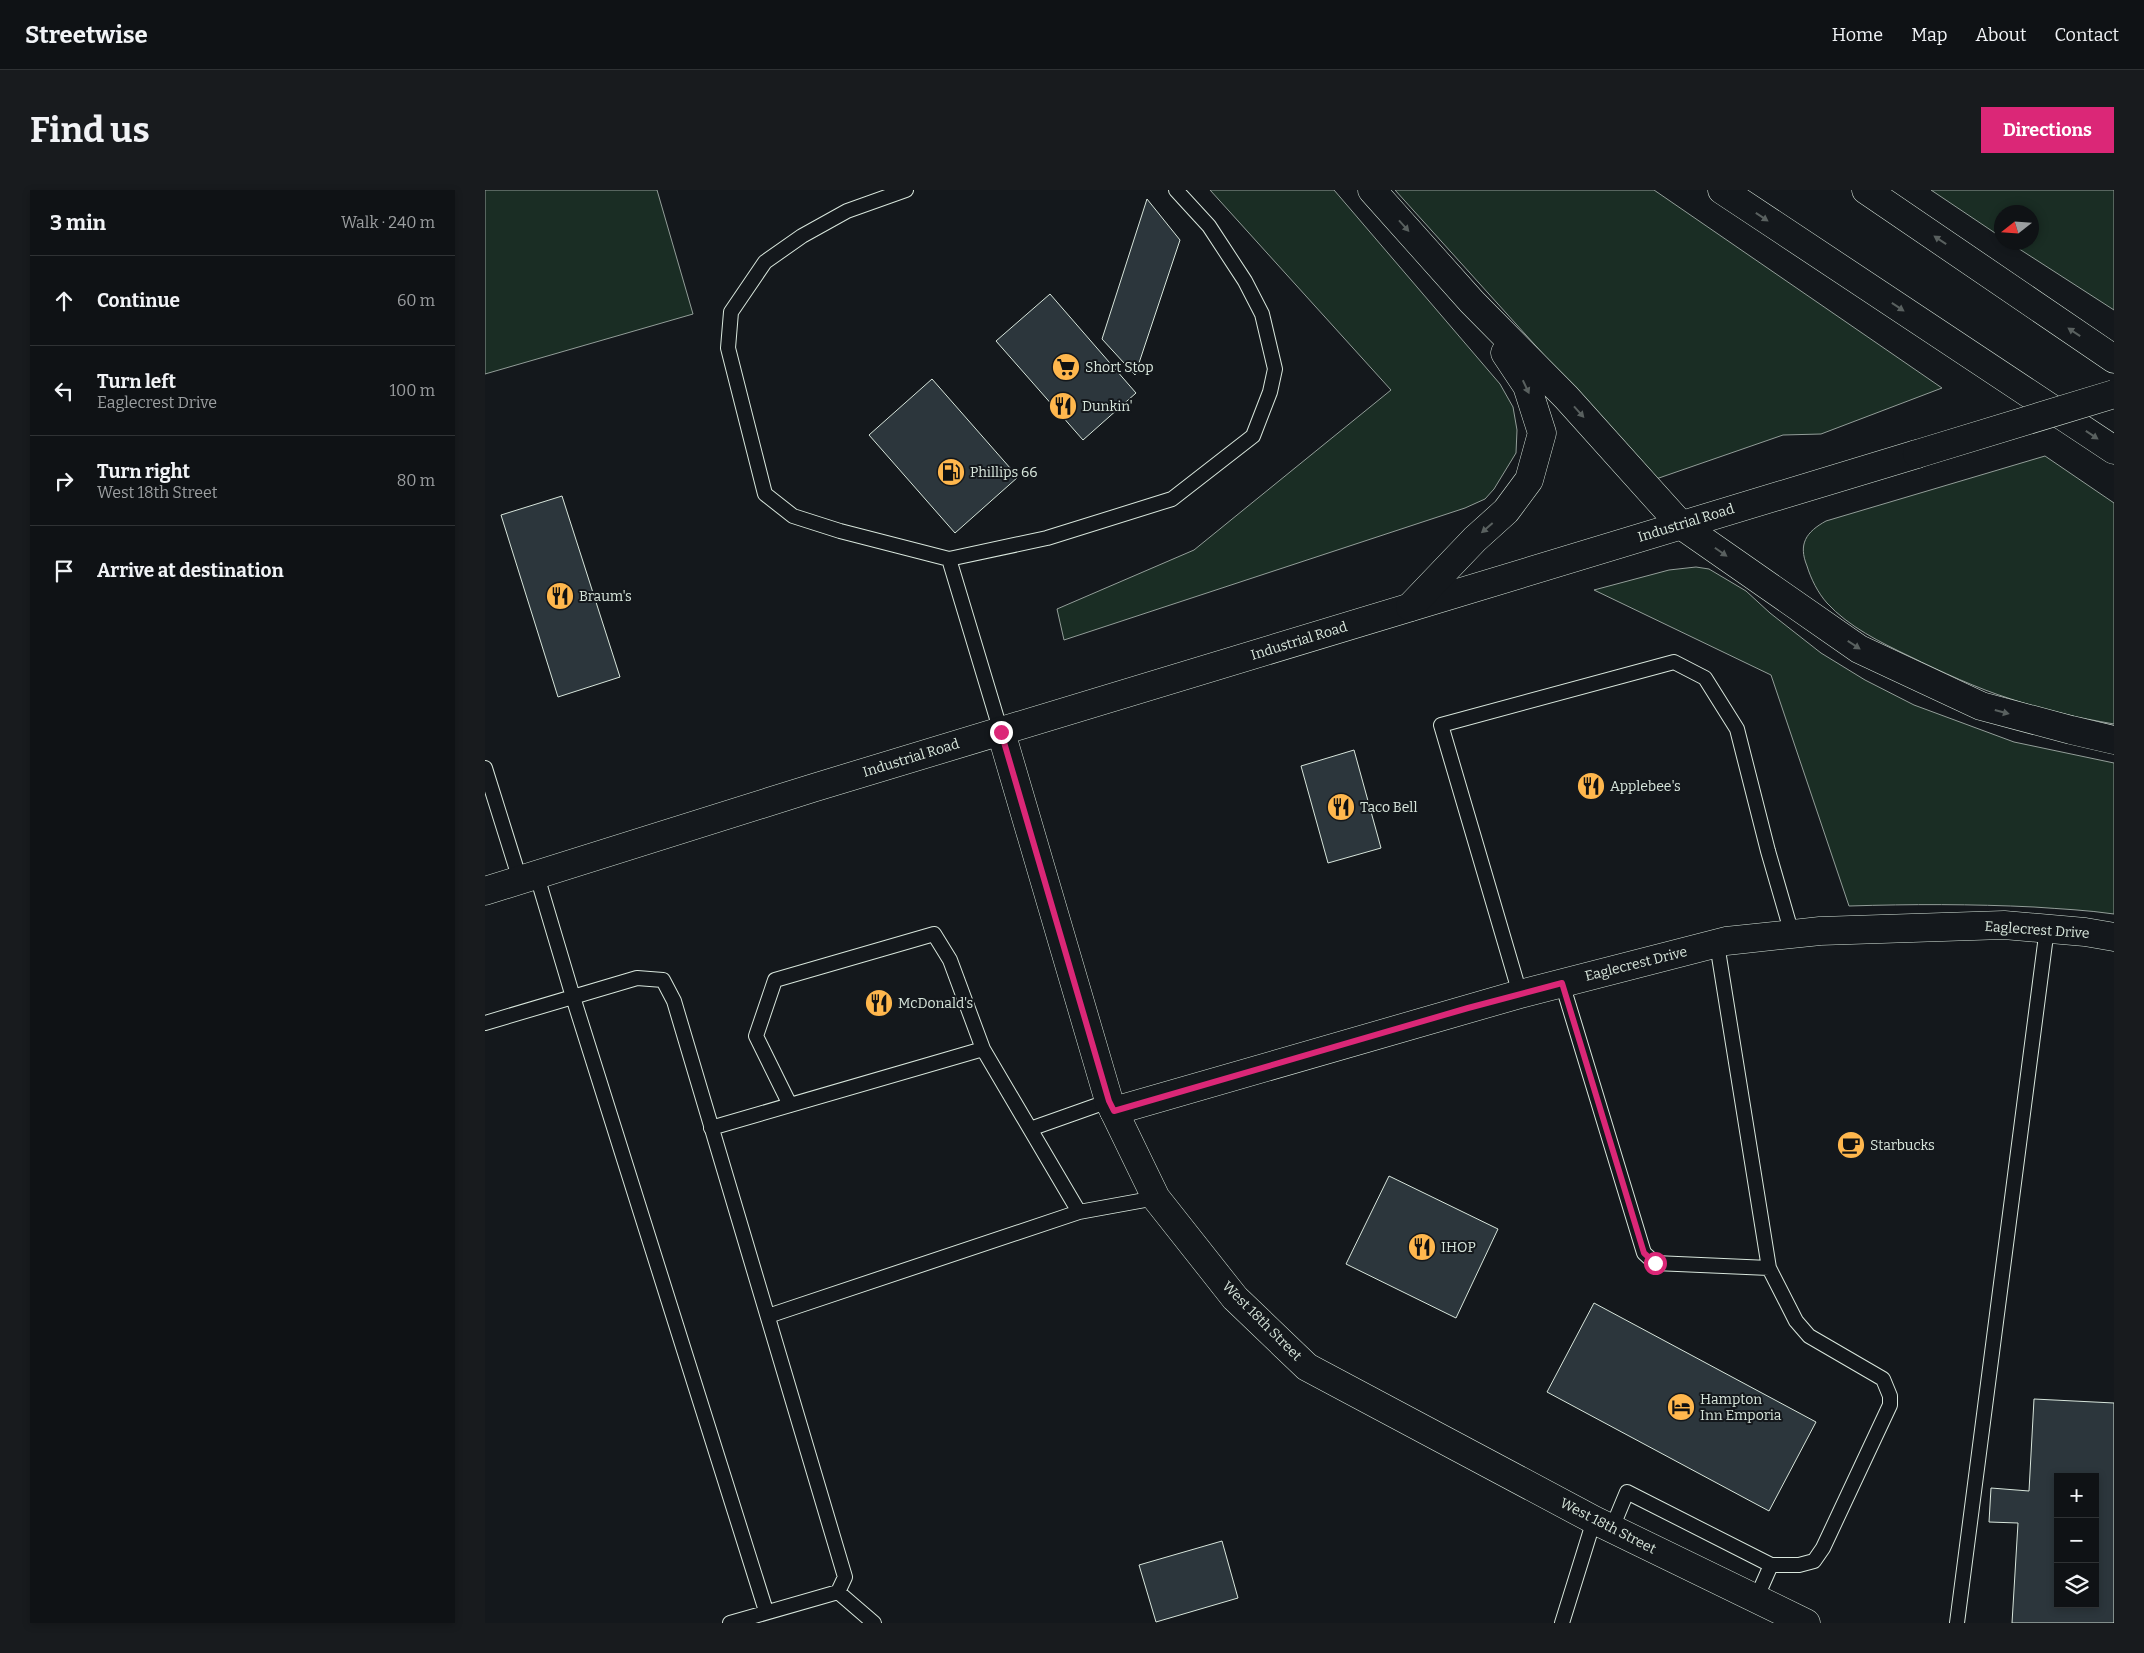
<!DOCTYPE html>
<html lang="en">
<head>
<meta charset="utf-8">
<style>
	body { margin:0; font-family:Bitter,serif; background:#181b1e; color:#f1f3f6 }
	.controls { position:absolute; right:15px; bottom:15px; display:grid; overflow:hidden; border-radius:0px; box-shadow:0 2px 8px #0003 }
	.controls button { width:45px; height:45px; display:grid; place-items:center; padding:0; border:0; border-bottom:1px solid #2f3234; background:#0f1215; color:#f1f3f6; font:25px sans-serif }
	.compass { position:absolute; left:1509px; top:15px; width:45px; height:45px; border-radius:50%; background:#0f1215; box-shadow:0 2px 8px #0003; rotate:253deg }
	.stop { position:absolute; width:15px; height:15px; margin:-11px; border:4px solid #db2777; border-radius:50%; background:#fff }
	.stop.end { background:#db2777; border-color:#fff; box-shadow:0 1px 5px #0008 }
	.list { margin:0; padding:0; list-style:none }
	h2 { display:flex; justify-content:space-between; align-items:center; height:65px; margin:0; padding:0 20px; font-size:21px }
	h2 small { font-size:16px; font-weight:400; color:#9b9ea0 }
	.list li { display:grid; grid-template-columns:32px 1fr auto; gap:15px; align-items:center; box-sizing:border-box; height:90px; padding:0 20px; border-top:1px solid #2f3234 }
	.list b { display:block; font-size:19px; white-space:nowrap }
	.list p { margin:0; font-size:16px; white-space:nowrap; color:#9b9ea0 }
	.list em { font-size:16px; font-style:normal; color:#9b9ea0 }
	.icon { flex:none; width:28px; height:28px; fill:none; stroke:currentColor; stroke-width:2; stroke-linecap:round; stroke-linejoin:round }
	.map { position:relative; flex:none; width:1629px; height:1433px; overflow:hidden; border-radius:0px }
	header { display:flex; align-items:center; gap:30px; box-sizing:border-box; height:70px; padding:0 25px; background:#0f1215; border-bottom:1px solid #2f3234 }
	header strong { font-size:24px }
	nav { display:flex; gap:28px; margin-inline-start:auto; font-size:18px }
	.intro { display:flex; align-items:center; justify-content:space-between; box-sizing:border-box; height:120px; padding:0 30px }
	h1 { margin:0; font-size:35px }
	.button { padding:12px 22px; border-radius:0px; background:#db2777; color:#fff; font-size:18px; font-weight:700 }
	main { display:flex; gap:30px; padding:0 30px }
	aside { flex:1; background:#0f1215; border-radius:0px; box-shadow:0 2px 8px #0003 }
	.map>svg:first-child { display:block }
	.green { fill:#1a2d24; stroke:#939e99 }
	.building { fill:#2c363c; stroke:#d8e6dc; fill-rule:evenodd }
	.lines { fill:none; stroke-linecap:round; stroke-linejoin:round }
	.lane-casing { stroke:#d8e6dc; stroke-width:16 }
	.street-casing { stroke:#d8e6dc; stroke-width:29 }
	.secondary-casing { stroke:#d8e6dc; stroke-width:29 }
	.highway-casing { stroke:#d8e6dc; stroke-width:29 }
	.lane { stroke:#14181c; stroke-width:14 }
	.street { stroke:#14181c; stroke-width:28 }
	.secondary { stroke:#14181c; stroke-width:28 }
	.highway { stroke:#14181c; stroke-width:28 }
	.secondary-bridge-casing { stroke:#d8e6dc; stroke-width:29; stroke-linecap:butt }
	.secondary-bridge { stroke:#14181c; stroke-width:28 }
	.oneway { fill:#59605f }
	.route { stroke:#db2777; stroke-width:6 }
	.labels { text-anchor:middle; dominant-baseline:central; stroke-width:4; stroke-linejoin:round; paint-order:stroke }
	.poi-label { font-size:14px; fill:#d8e6dc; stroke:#14181c; text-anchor:start }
	.street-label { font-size:14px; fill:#d8e6dc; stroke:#14181c }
</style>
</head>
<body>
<header>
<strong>Streetwise</strong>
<nav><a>Home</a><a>Map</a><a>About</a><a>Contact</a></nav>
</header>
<div class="intro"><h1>Find us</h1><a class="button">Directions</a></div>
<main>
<aside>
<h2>3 min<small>Walk · 240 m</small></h2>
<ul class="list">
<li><svg class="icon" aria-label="ahead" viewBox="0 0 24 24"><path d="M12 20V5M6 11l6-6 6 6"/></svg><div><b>Continue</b></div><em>60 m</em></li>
<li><svg class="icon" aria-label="left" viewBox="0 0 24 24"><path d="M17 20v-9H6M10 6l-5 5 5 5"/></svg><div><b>Turn left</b><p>Eaglecrest Drive</p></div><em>100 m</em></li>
<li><svg class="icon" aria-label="right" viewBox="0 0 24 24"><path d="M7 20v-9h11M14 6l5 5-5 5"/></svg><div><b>Turn right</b><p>West 18th Street</p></div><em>80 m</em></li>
<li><svg class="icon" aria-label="arrive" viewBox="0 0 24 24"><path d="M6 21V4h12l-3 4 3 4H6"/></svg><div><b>Arrive at destination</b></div></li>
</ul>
</aside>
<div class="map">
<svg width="1629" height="1433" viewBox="0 0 1629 1433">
	<rect width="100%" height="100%" fill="#14181c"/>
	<path class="green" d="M 0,0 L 172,0 L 208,124 L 0,184 Z
		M 725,0 L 849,0 L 1015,194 L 1028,217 L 1032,240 L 1031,263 L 1009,299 L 1000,309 L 980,318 L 579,450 L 572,419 L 709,360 L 906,200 Z
		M 910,0 L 1169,0 L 1457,198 L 1336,244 L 1298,245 L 1171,289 Z
		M 1446,0 L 1629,0 L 1629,120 L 1525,53 L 1546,52 L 1546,22 L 1516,22 L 1516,47 Z
		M 1560,266 L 1629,313 L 1629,534 C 1594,528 1559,520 1526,509 C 1491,498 1457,482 1424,466 C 1395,452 1364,437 1342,413 C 1333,403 1326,389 1322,376 C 1313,354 1321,342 1341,331 Z
		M 1211,377 L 1224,379 L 1261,401 L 1285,423 L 1336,463 L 1380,490 L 1429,515 L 1529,552 L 1629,573 L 1629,724 C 1602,720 1576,719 1549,717 C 1487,714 1426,714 1364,716 L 1286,485 L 1109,400 L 1184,380 Z"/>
	<path class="building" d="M 662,9 L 695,50 L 650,185 L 617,149 Z
		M 565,104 L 651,203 L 598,250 L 511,151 Z
		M 447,189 L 533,287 L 470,343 L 384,245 Z
		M 77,306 L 135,487 L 73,507 L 16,325 Z
		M 869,560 L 896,658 L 843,673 L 816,576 Z
		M 904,986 L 1013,1039 L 971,1128 L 861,1074 Z
		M 1109,1113 L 1331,1232 L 1284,1321 L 1062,1202 Z
		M 1549,1209 L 1629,1213 L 1629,1433 L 1527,1433 L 1533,1333 L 1504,1332 L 1506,1298 L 1544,1301 ZM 1573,1287 L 1610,1287 L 1610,1414 L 1573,1414 Z
		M 737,1351 L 753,1408 L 671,1432 L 654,1375 Z"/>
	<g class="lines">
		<defs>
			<path id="lane" d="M 421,0 L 362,21 L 317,46 L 280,72 L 246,122 L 243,158 L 280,304 L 308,326 L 355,341 L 464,369 L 562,348 L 687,309 L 768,246 L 785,202 L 790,179 L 777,124 L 760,91 L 724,36 L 691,0
				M 464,369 L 516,542
				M 0,578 L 35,690
				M 52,686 L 88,807 L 281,1421
				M 1232,754 L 1284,1078 L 1311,1131 L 1324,1146 L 1398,1189 L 1405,1206 L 1405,1215 L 1338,1358 L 1329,1371 L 1314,1375 L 1286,1375 L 1271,1409
				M 1077,793 L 1159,1063 L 1170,1073 L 1284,1078
				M 1035,804 L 956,535 L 1189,472 L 1220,488 L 1252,539 L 1283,661 L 1307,744
				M 0,833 L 152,788 L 178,790 L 189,811 L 360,1387 L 353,1402 L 245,1433
				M 305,915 L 271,846 L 290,790 L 449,744 L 465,770 L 498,859
				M 226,938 L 498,859 L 594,1022 L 671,1008
				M 545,939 L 624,911
				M 283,1126 L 594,1022
				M 1127,1338 L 1142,1302 L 1286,1375
				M 353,1402 L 389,1433
				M 1077,1433 L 1109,1330
				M 1472,1433 L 1562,738"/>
			<path id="street" d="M 629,921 L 1035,804 L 1241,751 L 1335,741 L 1519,735 L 1600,742 L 1629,747"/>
			<path id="secondary" d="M 516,542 L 624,911 L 671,1008 L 750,1108 L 822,1177 L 1109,1330 L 1321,1433
				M 0,701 L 328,598 L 1432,264"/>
			<path id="highway" d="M 887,0 L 987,112 L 1081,207 L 1196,335 L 1374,459 L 1496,516 L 1586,540 L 1629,550
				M 1237,0 L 1629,260
				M 1381,0 L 1629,169
				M 925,417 L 990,349 L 1021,321 L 1044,290 L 1057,243 L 1042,196 L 1020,163"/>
		</defs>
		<use href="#lane" class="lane-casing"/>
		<use href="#street" class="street-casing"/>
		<use href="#secondary" class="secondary-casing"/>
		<use href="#highway" class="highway-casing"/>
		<use href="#lane" class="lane"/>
		<use href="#street" class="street"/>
		<use href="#secondary" class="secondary"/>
		<use href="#highway" class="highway"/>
		<defs>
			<path id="secondary-bridge" d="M 1432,264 L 1629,204"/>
		</defs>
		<use href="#secondary-bridge" class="secondary-bridge-casing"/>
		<use href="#secondary-bridge" class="secondary-bridge"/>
	</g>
	<defs><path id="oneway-solid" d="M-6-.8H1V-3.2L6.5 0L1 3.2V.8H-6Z" transform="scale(1.25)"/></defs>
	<g class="oneway">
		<use href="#oneway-solid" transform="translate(1277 27) rotate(34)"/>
		<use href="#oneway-solid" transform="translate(919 36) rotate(48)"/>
		<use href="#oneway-solid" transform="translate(1455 50) rotate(-146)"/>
		<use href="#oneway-solid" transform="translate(1413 117) rotate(34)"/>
		<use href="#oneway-solid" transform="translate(1589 142) rotate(-146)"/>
		<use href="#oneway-solid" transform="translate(1041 197) rotate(65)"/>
		<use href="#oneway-solid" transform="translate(1094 222) rotate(48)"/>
		<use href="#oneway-solid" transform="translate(1607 245) rotate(34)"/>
		<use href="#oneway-solid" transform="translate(1002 338) rotate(139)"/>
		<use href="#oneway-solid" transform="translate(1236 362) rotate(35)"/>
		<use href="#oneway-solid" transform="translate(1369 455) rotate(33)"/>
		<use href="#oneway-solid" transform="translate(1517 522) rotate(15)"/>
	</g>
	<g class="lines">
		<path class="route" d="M 516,542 L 624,911 L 629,921 L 983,818 L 1077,793 L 1159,1063 L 1170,1073"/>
	</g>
	<defs>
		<symbol id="supermarket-disc" viewBox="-11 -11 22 22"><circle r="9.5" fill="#ffb74d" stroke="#14181c"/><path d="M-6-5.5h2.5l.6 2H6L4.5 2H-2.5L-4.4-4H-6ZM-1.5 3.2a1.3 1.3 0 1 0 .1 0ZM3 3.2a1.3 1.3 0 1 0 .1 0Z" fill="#111"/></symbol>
		<symbol id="restaurant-disc" viewBox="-11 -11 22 22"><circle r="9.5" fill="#ffb74d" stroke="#14181c"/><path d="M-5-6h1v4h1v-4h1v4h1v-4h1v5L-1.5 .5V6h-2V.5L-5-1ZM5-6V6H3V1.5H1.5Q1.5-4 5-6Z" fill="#111"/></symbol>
		<symbol id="fuel-disc" viewBox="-11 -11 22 22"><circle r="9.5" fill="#ffb74d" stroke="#14181c"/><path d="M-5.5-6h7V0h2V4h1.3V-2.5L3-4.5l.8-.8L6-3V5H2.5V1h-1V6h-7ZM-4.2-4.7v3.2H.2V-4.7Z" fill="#111"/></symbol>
		<symbol id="cafe-disc" viewBox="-11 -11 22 22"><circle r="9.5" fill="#ffb74d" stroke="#14181c"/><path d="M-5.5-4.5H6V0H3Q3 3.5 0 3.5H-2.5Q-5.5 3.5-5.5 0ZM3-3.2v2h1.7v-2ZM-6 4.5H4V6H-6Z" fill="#111"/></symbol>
		<symbol id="hotel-disc" viewBox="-11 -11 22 22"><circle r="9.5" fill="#ffb74d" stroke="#14181c"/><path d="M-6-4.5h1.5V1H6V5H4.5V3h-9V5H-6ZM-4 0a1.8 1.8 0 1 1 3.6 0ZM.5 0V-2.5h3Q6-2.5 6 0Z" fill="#111"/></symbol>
	</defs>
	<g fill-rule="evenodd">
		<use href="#supermarket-disc" x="565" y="161" width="32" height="32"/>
		<use href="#restaurant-disc" x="562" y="200" width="32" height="32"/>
		<use href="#fuel-disc" x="450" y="266" width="32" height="32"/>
		<use href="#restaurant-disc" x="59" y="390" width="32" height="32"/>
		<use href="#restaurant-disc" x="1090" y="580" width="32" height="32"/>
		<use href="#restaurant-disc" x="840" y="601" width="32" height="32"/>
		<use href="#restaurant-disc" x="378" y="797" width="32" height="32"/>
		<use href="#cafe-disc" x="1350" y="939" width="32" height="32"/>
		<use href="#restaurant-disc" x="921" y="1041" width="32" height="32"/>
		<use href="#hotel-disc" x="1180" y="1201" width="32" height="32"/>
	</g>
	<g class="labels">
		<g class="poi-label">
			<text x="600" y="177">Short Stop</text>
			<text x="597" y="216">Dunkin'</text>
			<text x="485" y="282">Phillips 66</text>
			<text x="94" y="406">Braum's</text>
			<text x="1125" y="596">Applebee's</text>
			<text x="875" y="617">Taco Bell</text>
			<text x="413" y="813">McDonald's</text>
			<text x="1385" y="955">Starbucks</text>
			<text x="956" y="1057">IHOP</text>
			<text x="1215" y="1209">Hampton<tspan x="1215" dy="16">Inn Emporia</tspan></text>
		</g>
		<g class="street-label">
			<text transform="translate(1201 333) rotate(-17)">Industrial Road</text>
			<text transform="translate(814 451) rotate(-17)">Industrial Road</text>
			<text transform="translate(426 568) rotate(-17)">Industrial Road</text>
			<text transform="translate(1552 740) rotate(4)">Eaglecrest Drive</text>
			<text transform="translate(1151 774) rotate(-14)">Eaglecrest Drive</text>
			<text transform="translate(777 1131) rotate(45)">West 18th Street</text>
			<text transform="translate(1123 1336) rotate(27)">West 18th Street</text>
		</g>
	</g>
</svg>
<div class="controls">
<button>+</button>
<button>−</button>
<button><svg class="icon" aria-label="layers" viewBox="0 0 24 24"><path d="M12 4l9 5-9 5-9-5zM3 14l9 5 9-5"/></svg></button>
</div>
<svg class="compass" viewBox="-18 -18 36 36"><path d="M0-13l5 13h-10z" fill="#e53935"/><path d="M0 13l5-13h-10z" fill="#9b9ea0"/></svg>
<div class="stop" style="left:1170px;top:1073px"></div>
<div class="stop end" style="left:516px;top:542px"></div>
</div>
</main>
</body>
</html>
